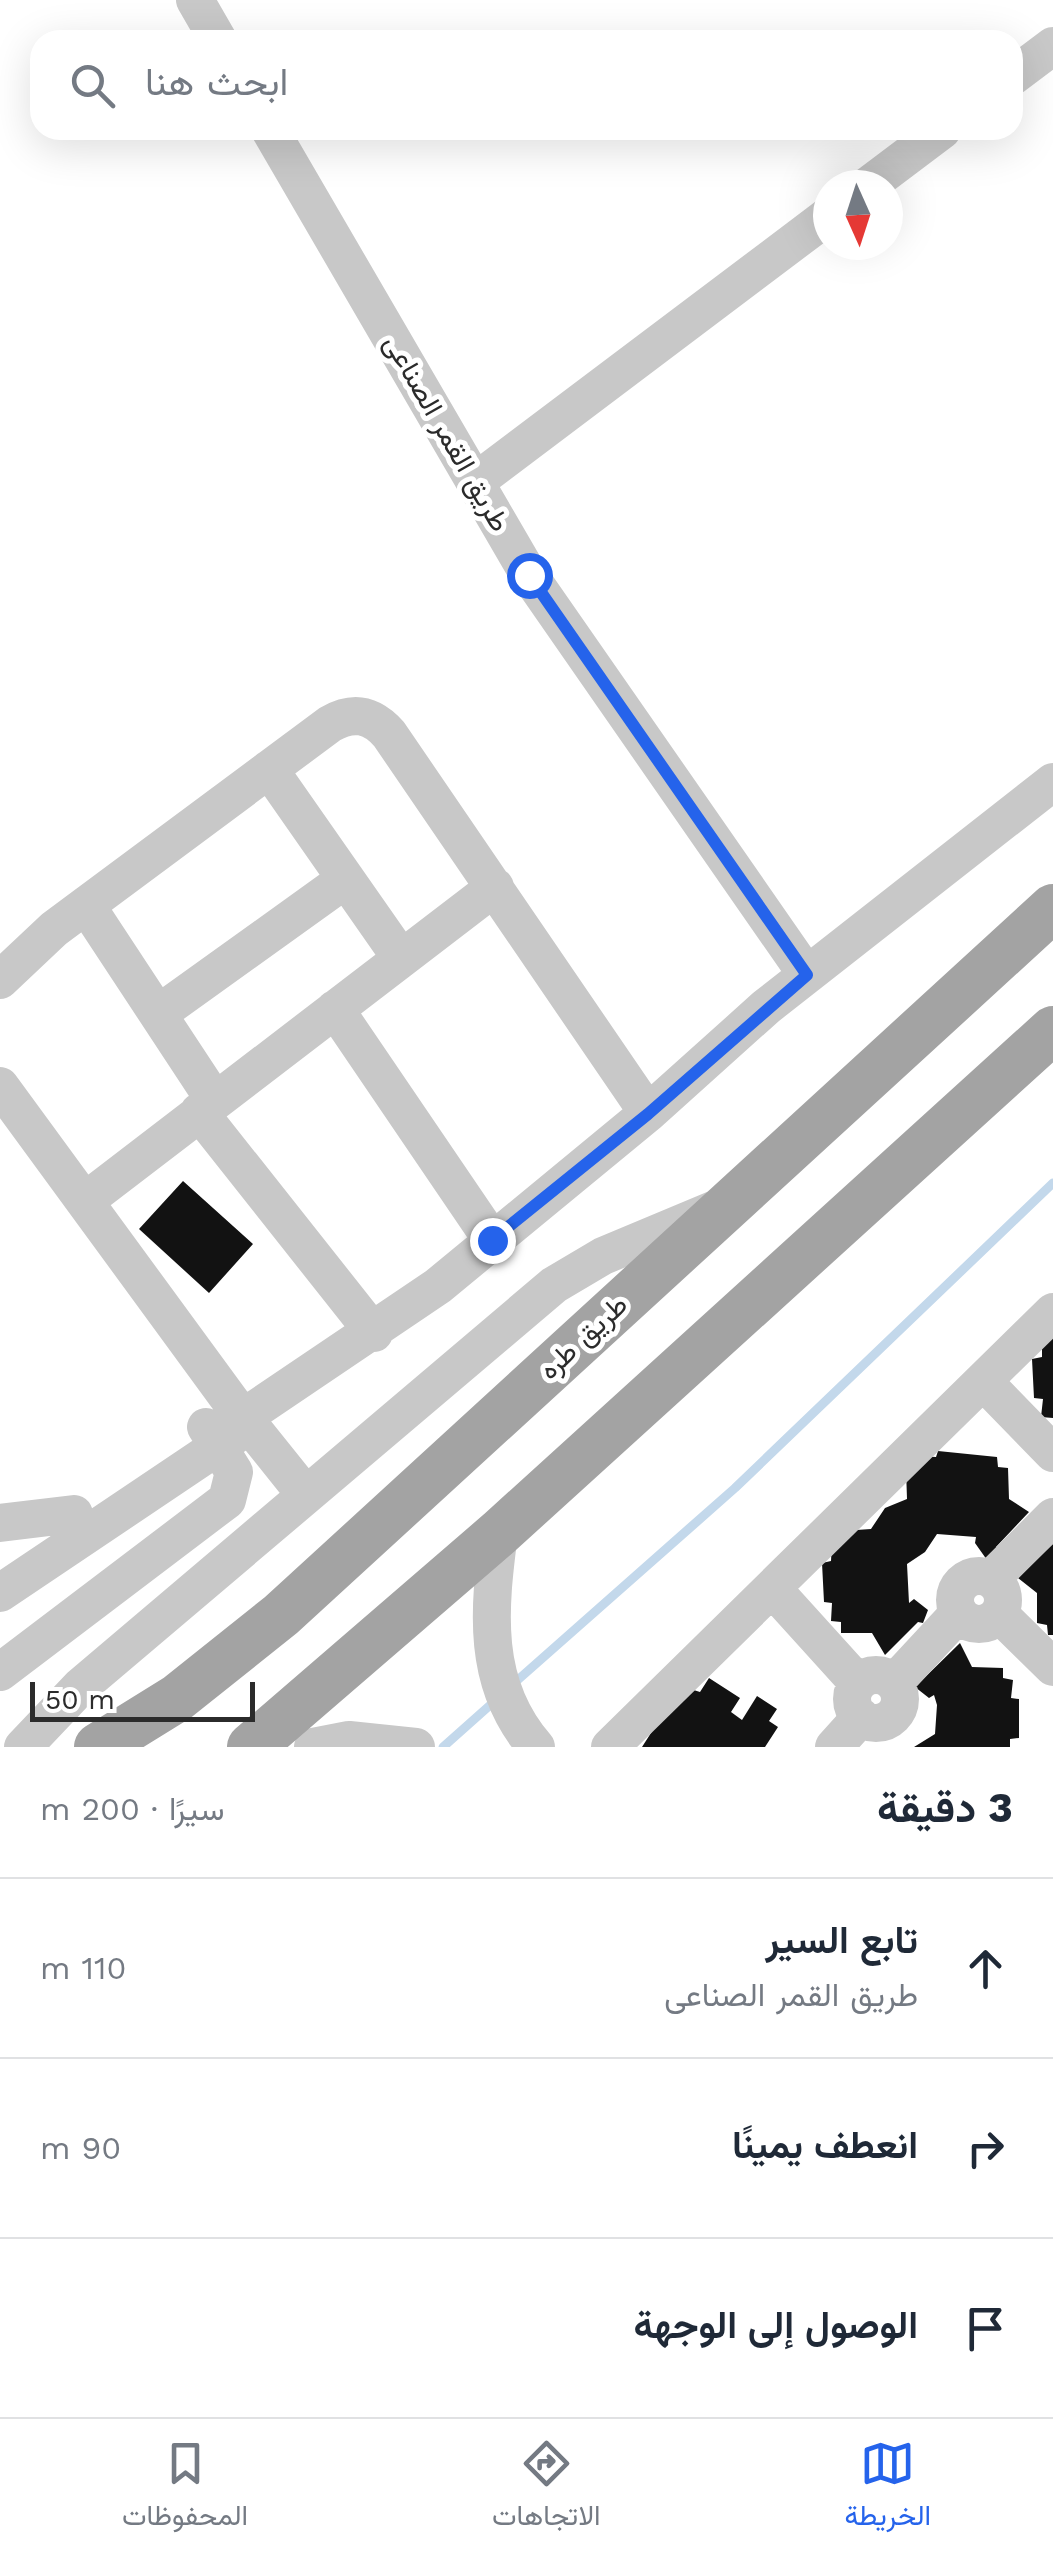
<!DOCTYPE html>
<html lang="ar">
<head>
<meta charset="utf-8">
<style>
	body { margin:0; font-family:"Work Sans",Vazirmatn,sans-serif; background:#f6f6f7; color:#1f2937; direction:rtl }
	.compass { position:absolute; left:813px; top:170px; width:90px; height:90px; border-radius:50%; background:#fff; box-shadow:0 10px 40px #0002; rotate:177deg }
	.scale { position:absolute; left:30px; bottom:25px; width:225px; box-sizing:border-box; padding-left:10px; border:5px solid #2b2b2b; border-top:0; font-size:28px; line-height:35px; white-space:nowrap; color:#2b2b2b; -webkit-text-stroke:8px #fff; paint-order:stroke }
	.stop { position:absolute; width:30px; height:30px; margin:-22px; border:8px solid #2563eb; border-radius:50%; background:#fff }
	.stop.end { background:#2563eb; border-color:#fff; box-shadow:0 2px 10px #0008 }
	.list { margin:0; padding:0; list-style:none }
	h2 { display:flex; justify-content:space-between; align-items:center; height:130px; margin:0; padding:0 40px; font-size:42px }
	h2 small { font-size:32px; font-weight:400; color:#747a83 }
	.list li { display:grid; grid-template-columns:65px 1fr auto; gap:30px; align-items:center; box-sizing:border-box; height:180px; padding:0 40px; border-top:2px solid #e0e1e3 }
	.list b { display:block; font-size:38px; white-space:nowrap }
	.list p { margin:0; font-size:32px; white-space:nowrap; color:#747a83 }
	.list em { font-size:32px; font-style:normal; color:#747a83 }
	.icon { flex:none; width:55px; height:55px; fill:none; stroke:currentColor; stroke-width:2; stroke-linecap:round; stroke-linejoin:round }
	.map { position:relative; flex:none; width:1053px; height:1747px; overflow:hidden; direction:ltr }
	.search { position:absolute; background:#fff; box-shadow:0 10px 40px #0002; left:30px; right:30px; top:30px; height:110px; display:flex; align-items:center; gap:25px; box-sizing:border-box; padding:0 35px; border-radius:30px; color:#747a83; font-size:38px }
	.sheet { height:670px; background:#fff }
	nav { display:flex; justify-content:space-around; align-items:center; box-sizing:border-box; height:140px; border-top:2px solid #e0e1e3; background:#fff; font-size:28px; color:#747a83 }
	nav a { display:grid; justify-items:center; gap:5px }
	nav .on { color:#2563eb }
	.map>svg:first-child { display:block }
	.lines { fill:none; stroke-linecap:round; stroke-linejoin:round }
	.stream { stroke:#c3d8eb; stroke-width:9 }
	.building { fill:#121212 }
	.minor { stroke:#c8c8c8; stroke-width:38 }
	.major { stroke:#a3a3a3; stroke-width:48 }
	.route { stroke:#2563eb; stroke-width:12 }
	.labels { text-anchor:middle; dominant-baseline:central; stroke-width:10; stroke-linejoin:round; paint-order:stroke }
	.street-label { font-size:28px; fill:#2b2b2b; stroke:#fff }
</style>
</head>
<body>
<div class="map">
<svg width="1053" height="1747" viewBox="0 0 1053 1747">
	<rect width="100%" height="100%" fill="#fff"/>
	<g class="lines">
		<path class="stream" d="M 512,1685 L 735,1488 L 1053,1183
			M 443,1747 L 497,1699"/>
	</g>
	<path class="building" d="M 183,1181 L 253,1244 L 209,1293 L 139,1229 Z
		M 1053,1336 L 1053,1418 L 1041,1417 L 1043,1399 L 1034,1398 L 1032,1359 L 1042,1357 L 1042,1337 Z
		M 938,1451 L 997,1457 L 998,1467 L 1008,1468 L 1009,1499 L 1029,1512 L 996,1547 L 997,1555 L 987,1560 L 975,1543 L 976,1537 L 937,1534 L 925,1552 L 907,1564 L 909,1603 L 914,1599 L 928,1610 L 923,1623 L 918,1622 L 885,1655 L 872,1633 L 841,1633 L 841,1622 L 831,1621 L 832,1603 L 824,1602 L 822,1563 L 831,1561 L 832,1542 L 842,1531 L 871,1529 L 885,1508 L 907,1499 L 906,1469 L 919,1456 L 936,1457 Z
		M 1053,1544 L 1053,1635 L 1048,1635 L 1047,1625 L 1037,1623 L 1037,1593 L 1018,1578 Z
		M 960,1643 L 972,1667 L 1003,1668 L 1003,1678 L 1013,1680 L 1011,1698 L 1019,1699 L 1019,1738 L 1010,1739 L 1010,1747 L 914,1747 L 935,1734 L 937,1705 L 934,1695 L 929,1698 L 915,1687 Z
		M 709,1678 L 740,1698 L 731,1712 L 742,1720 L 757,1696 L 777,1709 L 769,1721 L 778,1727 L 765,1747 L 642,1747 L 681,1686 L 700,1692 Z"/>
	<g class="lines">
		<path class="minor" d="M 195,0 L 218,40
			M 1013,76 L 1053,46
			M 270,130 L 529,575 L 807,975
			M 869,185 L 942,130
			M 475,482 L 828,216
			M 269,769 L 401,958
			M 86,905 L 215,1101
			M 0,980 L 54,929 L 330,724 C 353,711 371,714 389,734 L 648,1113
			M 335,1009 L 492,1240
			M 158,1014 L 346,879
			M 0,1086 L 232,1403 L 305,1494
			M 199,1112 L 374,1333
			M 85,1201 L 495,887
			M 983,1381 L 1053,1453
			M 244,1417 L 438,1286 L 648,1113 L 766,1007 L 1053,782
			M 0,1523 L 74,1514
			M 499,1533 C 489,1609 481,1684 536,1747
			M955 1600a24 24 0 1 1 48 0a24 24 0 1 1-48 0Z
			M 991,1579 L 1053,1517
			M 772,1588 L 858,1683
			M 0,1593 L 238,1433
			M 999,1614 L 1053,1667
			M 0,1672 L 227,1500 L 234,1472 L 206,1427
			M852 1699a24 24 0 1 1 48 0a24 24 0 1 1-48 0Z
			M 894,1683 L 959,1613
			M 23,1747 L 80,1687 L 554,1285 L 603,1256 L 713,1210
			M 313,1747 L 349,1740 L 416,1747
			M 610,1747 L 1053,1312
			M 834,1747 L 861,1717"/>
		<path class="major" d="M 98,1747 L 177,1698 L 281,1615 L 1053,908
			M 251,1747 L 499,1533 L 1053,1030"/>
	</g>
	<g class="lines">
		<path class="route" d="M 492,1240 L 648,1114 L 807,975 L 529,575"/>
	</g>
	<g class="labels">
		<g class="street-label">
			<text transform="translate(447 433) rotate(60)">طريق القمر الصناعى</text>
			<text transform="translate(583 1337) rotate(-43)">طريق طره</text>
		</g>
	</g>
</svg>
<svg class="compass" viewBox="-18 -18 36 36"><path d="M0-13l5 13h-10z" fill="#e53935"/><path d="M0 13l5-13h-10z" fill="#747a83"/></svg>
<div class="scale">50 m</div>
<div class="stop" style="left:529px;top:575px"></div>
<div class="stop end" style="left:492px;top:1240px"></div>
<div class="search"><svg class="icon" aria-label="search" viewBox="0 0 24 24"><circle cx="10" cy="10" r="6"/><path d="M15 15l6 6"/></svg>ابحث هنا</div>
</div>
<section class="sheet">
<h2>3 دقيقة<small>سيرًا · 200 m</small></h2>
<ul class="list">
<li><svg class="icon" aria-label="ahead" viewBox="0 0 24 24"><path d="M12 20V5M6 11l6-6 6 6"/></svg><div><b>تابع السير</b><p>طريق القمر الصناعى</p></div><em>110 m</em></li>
<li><svg class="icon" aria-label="right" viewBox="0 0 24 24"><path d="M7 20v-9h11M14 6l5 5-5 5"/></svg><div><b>انعطف يمينًا</b></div><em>90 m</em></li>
<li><svg class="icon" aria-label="arrive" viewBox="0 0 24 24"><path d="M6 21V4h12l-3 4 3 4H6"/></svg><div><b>الوصول إلى الوجهة</b></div></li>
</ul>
</section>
<nav>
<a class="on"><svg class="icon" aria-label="map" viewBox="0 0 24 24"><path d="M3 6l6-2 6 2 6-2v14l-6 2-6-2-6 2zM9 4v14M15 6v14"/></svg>الخريطة</a>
<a><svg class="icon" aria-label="directions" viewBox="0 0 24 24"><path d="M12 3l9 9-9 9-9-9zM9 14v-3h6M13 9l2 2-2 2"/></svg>الاتجاهات</a>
<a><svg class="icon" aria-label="saved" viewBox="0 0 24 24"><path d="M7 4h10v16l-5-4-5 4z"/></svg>المحفوظات</a>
</nav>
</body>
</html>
